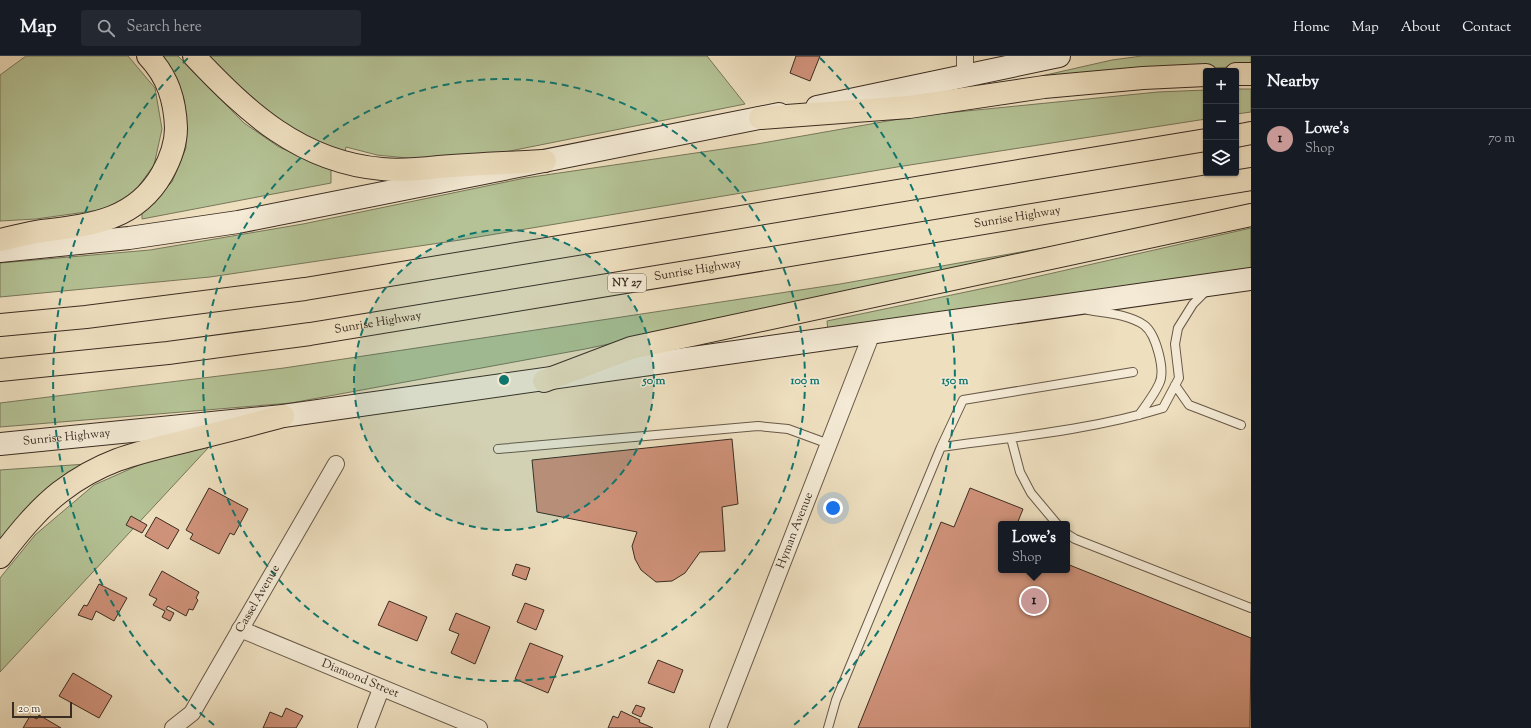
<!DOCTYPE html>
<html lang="en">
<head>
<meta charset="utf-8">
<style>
	body { margin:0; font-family:"Sorts Mill Goudy",serif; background:#242831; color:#f1f3f6 }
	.controls { position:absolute; right:12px; top:12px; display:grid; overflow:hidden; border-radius:4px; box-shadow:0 1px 3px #0004 }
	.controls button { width:36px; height:36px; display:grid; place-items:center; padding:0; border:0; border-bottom:1px solid #363941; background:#171b24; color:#f1f3f6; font:20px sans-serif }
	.scale { position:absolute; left:12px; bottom:10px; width:60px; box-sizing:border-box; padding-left:4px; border:2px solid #3b2c21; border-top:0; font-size:11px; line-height:14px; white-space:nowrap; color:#3b2c21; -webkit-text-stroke:3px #f4ead5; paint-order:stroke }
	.you { position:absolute; left:833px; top:452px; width:14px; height:14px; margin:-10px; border:3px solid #fff; border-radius:50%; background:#1a73e8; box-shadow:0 0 0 6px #1a73e833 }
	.badge { display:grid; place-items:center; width:26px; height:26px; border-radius:50%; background:#c59692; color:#111; font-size:13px; font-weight:700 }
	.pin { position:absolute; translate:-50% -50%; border:2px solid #fff; box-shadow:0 1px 4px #0006 }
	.popup { position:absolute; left:998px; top:465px; width:72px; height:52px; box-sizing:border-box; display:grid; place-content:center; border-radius:4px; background:#171b24; filter:drop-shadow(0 1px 3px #0005); font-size:13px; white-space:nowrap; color:#9ea1a6 }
	.popup b { font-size:15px; color:#f1f3f6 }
	.popup::after { content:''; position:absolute; left:50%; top:100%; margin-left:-8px; border:8px solid transparent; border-top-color:#171b24 }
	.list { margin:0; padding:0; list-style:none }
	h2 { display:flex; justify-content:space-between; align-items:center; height:52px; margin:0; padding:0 16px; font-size:17px }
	h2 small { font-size:13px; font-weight:400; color:#9ea1a6 }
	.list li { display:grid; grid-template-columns:26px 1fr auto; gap:12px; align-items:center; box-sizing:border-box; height:60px; padding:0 16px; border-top:1px solid #363941 }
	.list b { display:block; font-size:15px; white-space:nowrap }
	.list p { margin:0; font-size:13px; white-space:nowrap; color:#9ea1a6 }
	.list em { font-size:13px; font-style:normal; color:#9ea1a6 }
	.icon { flex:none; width:22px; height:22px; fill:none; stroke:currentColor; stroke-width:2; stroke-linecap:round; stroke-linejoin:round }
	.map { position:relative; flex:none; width:1251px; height:672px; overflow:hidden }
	header { display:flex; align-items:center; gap:24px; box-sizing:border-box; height:56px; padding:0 20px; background:#171b24; border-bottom:1px solid #363941 }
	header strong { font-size:19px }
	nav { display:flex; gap:22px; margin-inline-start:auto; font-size:14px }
	.search { width:280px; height:36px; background:#242831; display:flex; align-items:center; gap:10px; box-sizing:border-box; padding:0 14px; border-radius:4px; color:#9ea1a6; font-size:15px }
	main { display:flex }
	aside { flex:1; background:#171b24 }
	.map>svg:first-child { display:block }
	.green { fill:#b4c295; stroke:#78775b }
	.building { fill:#cf927a; stroke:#3b2c21 }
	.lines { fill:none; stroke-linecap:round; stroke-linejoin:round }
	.lane-casing { stroke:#685948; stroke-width:10 }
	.street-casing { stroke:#685948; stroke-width:18 }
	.secondary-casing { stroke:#3b2c21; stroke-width:24 }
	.highway-casing { stroke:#3b2c21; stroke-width:24 }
	.lane { stroke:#f4ead5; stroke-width:8 }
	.street { stroke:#f4ead5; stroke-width:16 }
	.secondary { stroke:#f4ead5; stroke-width:22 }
	.highway { stroke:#eedfbf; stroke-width:22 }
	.ring { fill:none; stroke:#0f766e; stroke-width:2; stroke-dasharray:7 5 }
	.labels { text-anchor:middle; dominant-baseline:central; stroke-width:3; stroke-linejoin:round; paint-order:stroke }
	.shield { fill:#f4ead5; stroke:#726557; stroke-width:1 }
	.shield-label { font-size:11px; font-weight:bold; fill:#3b2c21 }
	.street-label { font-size:12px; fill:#3b2c21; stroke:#f4ead5 }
	.centre { fill:#0f766e; stroke:#f4ead5; stroke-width:2 }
	.ring-label { font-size:12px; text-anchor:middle; font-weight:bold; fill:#0f766e; stroke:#f4ead5; stroke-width:3; stroke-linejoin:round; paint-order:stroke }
</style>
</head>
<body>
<header>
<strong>Map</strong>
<div class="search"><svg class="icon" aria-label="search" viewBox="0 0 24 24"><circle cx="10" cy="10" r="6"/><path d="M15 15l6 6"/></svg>Search here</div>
<nav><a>Home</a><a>Map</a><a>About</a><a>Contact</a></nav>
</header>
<main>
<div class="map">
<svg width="1251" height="672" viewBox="0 0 1251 672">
	<rect width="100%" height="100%" fill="#eedfbf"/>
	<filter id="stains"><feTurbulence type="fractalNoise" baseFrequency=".005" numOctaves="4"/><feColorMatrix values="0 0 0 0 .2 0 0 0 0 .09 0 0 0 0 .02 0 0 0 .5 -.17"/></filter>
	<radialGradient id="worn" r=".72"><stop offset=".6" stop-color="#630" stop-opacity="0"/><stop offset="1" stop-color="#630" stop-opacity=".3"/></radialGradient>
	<path class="green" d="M 26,0 L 128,0 L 155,32 L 162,73 L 154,109 L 130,142 L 100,154 L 36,163 L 0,165 L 0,19 Z
		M 161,0 L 178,0 L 244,67 L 279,91 L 331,113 L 331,127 L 142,163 L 142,156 L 172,126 L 186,92 L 184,43 Z
		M 208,0 L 707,0 L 745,48 L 490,99 L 446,106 L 377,99 L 346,91 L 344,100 L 298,80 L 253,47 Z
		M 1142,0 L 1251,0 L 1251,10 L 1037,21 L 1112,4 Z
		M 1236,33 L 1251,33 L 1251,56 L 1236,58 Z
		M 1206,34 L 1206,63 L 897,111 L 460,184 L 210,221 L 0,241 L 0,207 L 150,194 L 303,168 L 525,122 L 757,88 L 916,60 L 1158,36 Z
		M 1251,172 L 1251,215 L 828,276 L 827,265 L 1009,227 Z
		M 1117,179 L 844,239 L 585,293 L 291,347 L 0,371 L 0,347 L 284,312 L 840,228 Z
		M 209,391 L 0,616 L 0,522 L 35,479 L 94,429 L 148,405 Z
		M 101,407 L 0,490 L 0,414 Z"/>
	<path class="building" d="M 796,0 L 820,0 L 810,25 L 790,17 Z
		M 732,383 L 738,448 L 722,451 L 725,495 L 700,496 L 685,517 L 672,525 L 656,526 L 641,514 L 635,503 L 632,490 L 637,476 L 537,456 L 532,404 Z
		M 209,432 L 248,453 L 234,479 L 230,477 L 219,498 L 190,483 L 193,478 L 186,474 Z
		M 970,432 L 1023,453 L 1017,468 L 1001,468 L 1001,514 L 1067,514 L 1067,508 L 1251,582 L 1250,672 L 858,672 L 941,466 L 954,471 Z
		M 131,460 L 147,469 L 142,477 L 126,469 Z
		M 156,461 L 179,474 L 168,493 L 145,480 Z
		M 516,508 L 530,512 L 526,524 L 512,519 Z
		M 162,515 L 199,536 L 196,542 L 198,544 L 193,554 L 189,553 L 186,560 L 168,550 L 166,553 L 174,557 L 170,565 L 162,561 L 165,555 L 153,549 L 157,543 L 149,539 Z
		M 99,528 L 127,542 L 114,565 L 96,555 L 92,564 L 78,559 L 84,549 L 87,550 Z
		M 389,545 L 427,561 L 417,585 L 378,569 Z
		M 525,547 L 544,554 L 536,574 L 517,566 Z
		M 456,557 L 490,571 L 475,608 L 451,597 L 459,578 L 449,574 Z
		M 530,587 L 563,600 L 548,637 L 515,623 Z
		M 658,604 L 683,614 L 674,637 L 648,627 Z
		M 73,617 L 112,640 L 99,662 L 59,640 Z
		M 636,649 L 645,652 L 641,661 L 632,657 Z
		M 286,652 L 303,660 L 296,672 L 263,672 L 270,656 L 282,661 Z
		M 621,655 L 640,664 L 639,666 L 653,672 L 608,672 L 613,660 L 618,662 Z
		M 39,659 L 61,672 L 23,672 L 30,660 L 37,663 Z"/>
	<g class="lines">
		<defs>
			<path id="lane" d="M 1088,254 C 1105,257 1128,258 1144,269 C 1156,278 1166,315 1159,328 C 1154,339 1146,349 1139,359
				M 1175,329 L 1189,349 L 1241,369
				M 1011,382 L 1020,416 L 1031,437 L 1057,468
				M 941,391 L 963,344 L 1133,316
				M 498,393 L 758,370 L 788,373 L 829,388
				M 1067,478 L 1075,483 L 1251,552
				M 828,672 L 836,644 L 941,391 C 1015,381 1092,374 1163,352 L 1179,322 L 1175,288 L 1178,272 L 1193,248 L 1207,234"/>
			<g id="street">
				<path d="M 965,0 L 965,18"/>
				<path id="s1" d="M 240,573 L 479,672"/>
				<path id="s2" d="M 173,672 L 192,657 L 336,408"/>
				<path d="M 366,672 L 381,633"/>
				<path id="s3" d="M 718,672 L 872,277"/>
			</g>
			<g id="secondary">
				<path d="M 817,51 L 1059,0"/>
				<path d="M 0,195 L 129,182 L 238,166 L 779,58"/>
				<path id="s4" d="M 0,388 L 283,360 L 1251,223"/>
			</g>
			<g id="highway">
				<path d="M 194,0 C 247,56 300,106 382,113 C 401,115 420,113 439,111 C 475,108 510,107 545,105"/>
				<path d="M 1236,18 L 1251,18"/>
				<path d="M 760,62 L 909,51 L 1044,31 L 1143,22 L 1206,19"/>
				<path d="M 1236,80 L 1251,77"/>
				<path d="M 0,184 C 14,181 28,177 42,175 C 90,169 135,165 162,118 C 170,104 176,88 176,72 C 175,44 168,21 148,0"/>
				<path d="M 0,269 L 86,261 L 305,233 L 1206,84"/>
				<path id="s5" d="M 0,314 L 168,297 L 310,278 L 1251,123"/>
				<path d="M 544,325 L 631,292 L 1251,159"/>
				<path d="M 0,501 C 18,478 37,454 60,436 C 102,404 136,397 186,385 C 218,377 251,369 283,360"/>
			</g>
		</defs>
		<use href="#lane" class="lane-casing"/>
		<use href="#street" class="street-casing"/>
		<use href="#secondary" class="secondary-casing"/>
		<use href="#highway" class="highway-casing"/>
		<use href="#lane" class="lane"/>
		<use href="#street" class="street"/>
		<use href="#secondary" class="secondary"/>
		<use href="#highway" class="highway"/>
	</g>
	<circle cx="504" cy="324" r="150" fill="#0f766e" fill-opacity=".12"/>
	<g class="ring">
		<circle cx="504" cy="324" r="150"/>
		<circle cx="504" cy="324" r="301"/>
		<path d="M214 669A451 451 0 0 1 188 2M820 2A451 451 0 0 1 794 669"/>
	</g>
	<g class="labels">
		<rect class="shield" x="608" y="218" width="38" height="18" rx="3"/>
		<g class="shield-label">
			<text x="627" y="227">NY 27</text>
		</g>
		<g class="street-label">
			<text stroke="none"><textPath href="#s5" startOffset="1029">Sunrise Highway</textPath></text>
			<text stroke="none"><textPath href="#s5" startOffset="705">Sunrise Highway</textPath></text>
			<text stroke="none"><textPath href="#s5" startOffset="381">Sunrise Highway</textPath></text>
			<text stroke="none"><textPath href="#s4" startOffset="67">Sunrise Highway</textPath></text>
			<text stroke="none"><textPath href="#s3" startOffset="212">Hyman Avenue</textPath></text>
			<text stroke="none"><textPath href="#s2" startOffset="156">Cassel Avenue</textPath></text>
			<text stroke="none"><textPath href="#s1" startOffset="130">Diamond Street</textPath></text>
		</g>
	</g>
	<circle cx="504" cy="324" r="6" class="centre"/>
	<g class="ring-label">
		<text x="654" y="328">50 m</text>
		<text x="805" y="328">100 m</text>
		<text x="955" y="328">150 m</text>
	</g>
	<rect width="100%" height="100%" filter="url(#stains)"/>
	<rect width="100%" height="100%" fill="url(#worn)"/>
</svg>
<div class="controls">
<button>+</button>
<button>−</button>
<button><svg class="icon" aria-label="layers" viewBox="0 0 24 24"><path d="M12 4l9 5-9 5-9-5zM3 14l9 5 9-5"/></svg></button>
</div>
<div class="scale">20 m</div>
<div class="you"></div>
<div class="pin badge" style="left:1034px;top:545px">1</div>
<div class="popup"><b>Lowe's</b>Shop</div>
</div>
<aside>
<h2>Nearby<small></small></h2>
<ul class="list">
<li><span class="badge">1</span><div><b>Lowe's</b><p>Shop</p></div><em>70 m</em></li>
</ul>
</aside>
</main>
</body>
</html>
